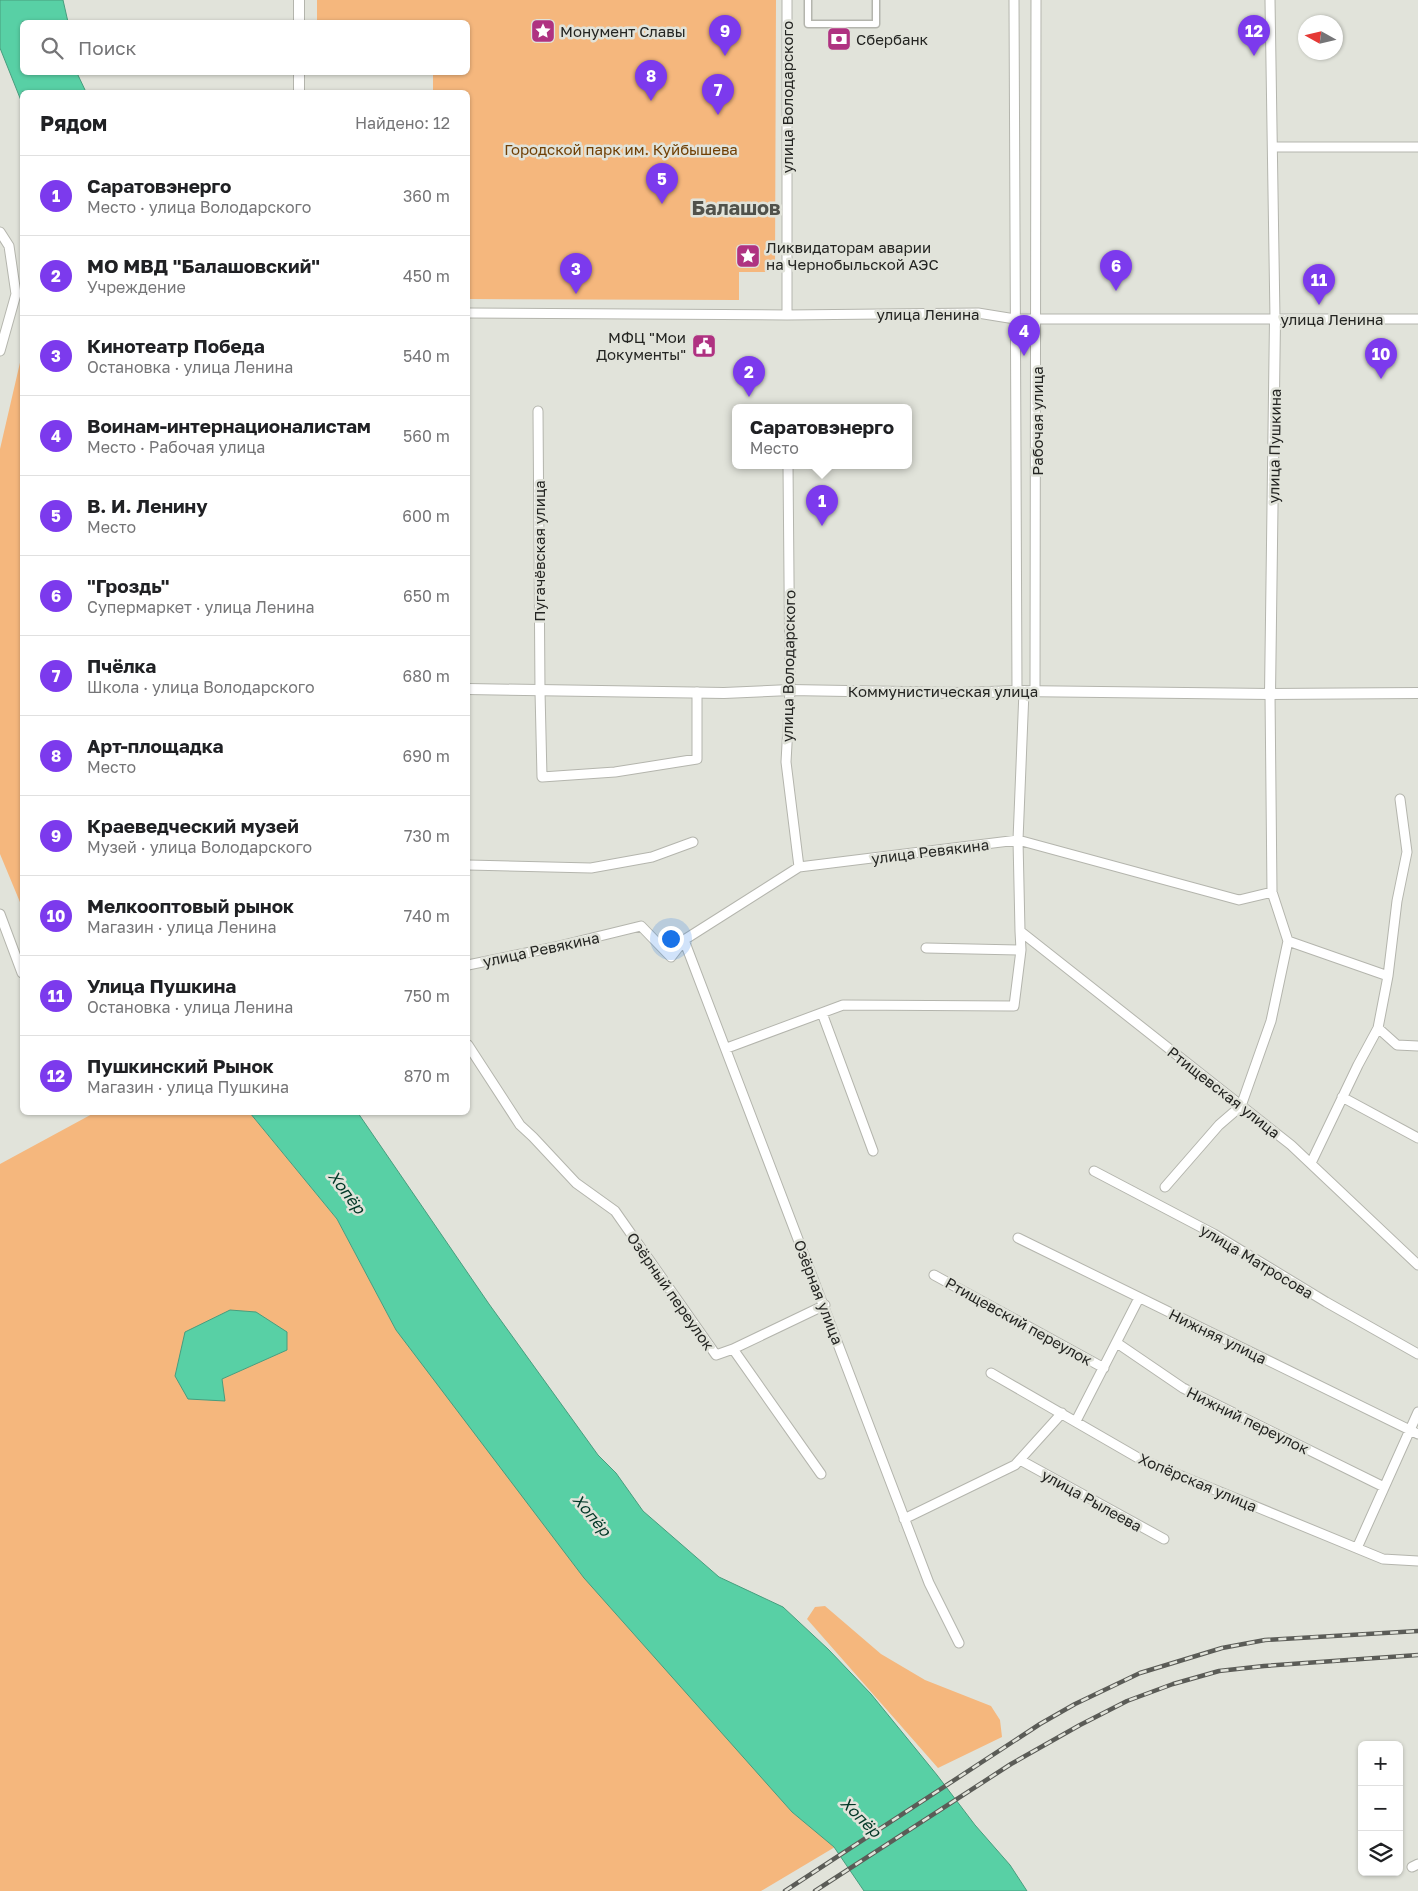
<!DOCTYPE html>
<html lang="ru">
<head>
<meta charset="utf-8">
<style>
	body { margin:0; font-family:"Golos Text",sans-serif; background:#f6f6f6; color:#202124 }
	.controls { position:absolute; right:15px; bottom:15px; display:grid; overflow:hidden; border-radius:8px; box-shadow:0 1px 4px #0004 }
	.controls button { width:45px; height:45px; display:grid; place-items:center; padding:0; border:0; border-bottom:1px solid #e0e0e0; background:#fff; color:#202124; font:25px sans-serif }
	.compass { position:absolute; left:1298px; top:15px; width:45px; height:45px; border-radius:50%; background:#fff; box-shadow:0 1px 4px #0004; rotate:278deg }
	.you { position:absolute; left:670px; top:938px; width:18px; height:18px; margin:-12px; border:4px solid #fff; border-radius:50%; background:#1a73e8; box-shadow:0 0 0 8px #1a73e833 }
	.badge { display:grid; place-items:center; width:32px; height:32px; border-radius:50%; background:#7c3aed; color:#fff; font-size:16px; font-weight:700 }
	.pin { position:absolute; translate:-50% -41px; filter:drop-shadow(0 1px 2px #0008) }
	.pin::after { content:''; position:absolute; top:26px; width:18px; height:15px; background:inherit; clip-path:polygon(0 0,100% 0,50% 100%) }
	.popup { position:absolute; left:732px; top:404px; width:180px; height:65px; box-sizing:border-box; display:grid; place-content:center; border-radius:8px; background:#fff; filter:drop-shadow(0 1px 4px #0005); font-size:16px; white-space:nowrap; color:#757577 }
	.popup b { font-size:19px; color:#202124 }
	.popup::after { content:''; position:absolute; left:50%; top:100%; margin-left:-10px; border:10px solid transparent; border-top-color:#fff }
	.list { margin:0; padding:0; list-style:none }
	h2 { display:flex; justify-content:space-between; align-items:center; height:65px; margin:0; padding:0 20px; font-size:21px }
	h2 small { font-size:16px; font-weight:400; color:#757577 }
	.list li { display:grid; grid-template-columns:32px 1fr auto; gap:15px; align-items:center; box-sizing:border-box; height:80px; padding:0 20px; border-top:1px solid #e0e0e0 }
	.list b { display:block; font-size:19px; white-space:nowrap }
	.list p { margin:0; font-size:16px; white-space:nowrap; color:#757577 }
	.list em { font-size:16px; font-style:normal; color:#757577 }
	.icon { flex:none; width:28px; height:28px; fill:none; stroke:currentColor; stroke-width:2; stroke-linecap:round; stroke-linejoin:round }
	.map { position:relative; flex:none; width:1418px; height:1891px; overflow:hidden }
	.search { position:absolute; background:#fff; box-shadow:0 1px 4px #0004; left:20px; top:20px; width:450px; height:55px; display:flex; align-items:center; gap:12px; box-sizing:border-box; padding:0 18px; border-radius:8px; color:#757577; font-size:19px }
	.panel { position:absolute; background:#fff; box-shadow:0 1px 4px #0004; left:20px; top:90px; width:450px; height:1025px; border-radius:8px }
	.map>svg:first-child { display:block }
	.green { fill:#f5b77d; fill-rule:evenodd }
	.water { fill:#58d0a5; stroke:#489d7e }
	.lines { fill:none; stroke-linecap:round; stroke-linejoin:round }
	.pedestrian-casing { stroke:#b4b5ad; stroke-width:9 }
	.minor-casing { stroke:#b4b5ad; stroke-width:11 }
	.tertiary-casing { stroke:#b4b5ad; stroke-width:12 }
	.pedestrian { stroke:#fff; stroke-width:6 }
	.minor { stroke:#fff; stroke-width:9 }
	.tertiary { stroke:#fff; stroke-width:10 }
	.rail-casing { stroke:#5b5c57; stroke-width:4.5 }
	.rail { stroke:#e1e3da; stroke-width:2.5; stroke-dasharray:8; stroke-linecap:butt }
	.labels { text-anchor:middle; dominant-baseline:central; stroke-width:5; stroke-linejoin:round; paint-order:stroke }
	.poi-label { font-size:15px; fill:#242522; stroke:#e1e3da; text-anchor:start }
	.street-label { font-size:15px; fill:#242522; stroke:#e1e3da }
	.park-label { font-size:15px; fill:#704005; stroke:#e1e3da }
	.water-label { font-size:16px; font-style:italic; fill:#003726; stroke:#e1e3da }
	.district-label { font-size:20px; font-weight:bold; fill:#51524b; stroke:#e1e3da }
</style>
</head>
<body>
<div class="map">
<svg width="1418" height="1891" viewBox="0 0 1418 1891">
	<rect width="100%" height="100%" fill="#e1e3da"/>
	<path class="green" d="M 317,0 L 776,0 L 775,272 L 739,272 L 739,300 L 468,299 L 468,92 L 433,92 L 433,73 L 468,72 L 468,22 L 317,22 Z
		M 22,354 L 22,907 L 0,854 L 0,449 Z
		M 94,1113 L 250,1113 L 337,1219 L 396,1330 L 792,1812 L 835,1847 L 761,1891 L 0,1891 L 0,1164 ZM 287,1332 L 286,1350 L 222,1379 Z
		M 825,1606 L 881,1654 L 925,1680 L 991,1706 L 1000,1720 L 1002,1737 L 938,1768 L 807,1619 L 815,1607 Z"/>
	<path class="water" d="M 0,0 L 63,0 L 68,22 L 22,22 L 22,72 L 77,73 L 86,92 L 22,92 L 22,103 L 0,48 Z
		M 250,1113 L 358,1113 L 489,1304 L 598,1455 L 616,1473 L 643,1511 L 719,1577 L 783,1607 L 829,1650 L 871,1694 L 937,1775 L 975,1825 L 1010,1865 L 1027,1891 L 864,1891 L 834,1847 L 792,1812 L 584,1578 L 396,1330 L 337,1219 Z
		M 230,1310 L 256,1312 L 287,1332 L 287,1350 L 222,1379 L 225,1401 L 188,1399 L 175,1376 L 185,1332 Z"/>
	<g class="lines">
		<defs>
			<path id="pedestrian" d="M 808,0 L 808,24 L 876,24 L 876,0"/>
			<path id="minor" d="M 787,0 L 787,315
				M 1014,0 L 1017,691
				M 1270,0 L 1275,319
				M 1274,147 L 1418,147
				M 0,232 L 9,246 L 16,294 L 0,351
				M 468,313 L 787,315 L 978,313 L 1015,319 L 1418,319
				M 538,411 L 540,691 L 542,777 L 615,772 L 697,759 L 697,692
				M 788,465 L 790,690 L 786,762 L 799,867
				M 1024,691 L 1018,840 L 1020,931 L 1291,1145 L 1418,1265
				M 1035,692 L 1036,0
				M 1270,694 L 1272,892
				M 468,865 L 591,868 L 652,857 L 693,842
				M 0,914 L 22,973
				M 684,940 L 929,1583 L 959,1643
				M 926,948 L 1021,950
				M 468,965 L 555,947 L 641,926 L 671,957 L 684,940 L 799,867 L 1018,840 L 1239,900 L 1272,892 L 1288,941 L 1388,976
				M 822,1013 L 873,1151
				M 1378,1028 L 1397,1045 L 1418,1046
				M 468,1045 L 520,1125 L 533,1137 L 576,1183 L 615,1211 L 716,1355 L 733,1349 L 821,1474
				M 727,1048 L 843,1005 L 1014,1006 L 1021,950 L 1020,931
				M 1342,1097 L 1418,1138
				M 1311,1163 L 1358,1065 L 1378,1028 L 1388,976 L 1397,901 L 1407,852 L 1400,799
				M 1094,1171 L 1214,1234 L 1326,1302 L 1418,1354
				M 1165,1187 L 1219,1125 L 1241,1106 L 1271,1021 L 1288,941
				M 1018,1238 L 1418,1434
				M 934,1275 L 1104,1368
				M 1117,1343 L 1183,1388 L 1384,1487
				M 733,1349 L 825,1305
				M 991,1373 L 1140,1459 L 1383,1559 L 1418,1561
				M 1076,1421 L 1139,1298
				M 1020,1460 L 1164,1539
				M 904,1519 L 1015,1465 L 1062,1413
				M 1357,1548 L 1418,1412
				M 1412,1867 L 1418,1864"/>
			<path id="tertiary" d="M 299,22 L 299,0
				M 299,92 L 299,72
				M 468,689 L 724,693 L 790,690 L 961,693 L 1017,691 L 1270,694 L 1418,693
				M 1270,694 L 1275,319"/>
		</defs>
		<use href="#pedestrian" class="pedestrian-casing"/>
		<use href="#minor" class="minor-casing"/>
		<use href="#tertiary" class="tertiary-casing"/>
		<use href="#pedestrian" class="pedestrian"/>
		<use href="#minor" class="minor"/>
		<use href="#tertiary" class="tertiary"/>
		<defs>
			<path id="rail" d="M 785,1891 L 1040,1724 L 1075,1704 L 1140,1673 L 1222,1648 L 1265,1640 L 1418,1631
				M 815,1891 L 1011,1764 L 1080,1725 L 1127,1701 L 1173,1684 L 1219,1671 L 1264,1666 L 1418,1655"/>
		</defs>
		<use href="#rail" class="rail-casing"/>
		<use href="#rail" class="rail"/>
	</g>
	<defs>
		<symbol id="sight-square" viewBox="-11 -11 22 22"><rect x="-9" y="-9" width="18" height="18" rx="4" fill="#af3281" stroke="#e1e3da"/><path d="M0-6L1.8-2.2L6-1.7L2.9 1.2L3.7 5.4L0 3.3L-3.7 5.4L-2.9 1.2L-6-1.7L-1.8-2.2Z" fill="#fff"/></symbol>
		<symbol id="bank-square" viewBox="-11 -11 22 22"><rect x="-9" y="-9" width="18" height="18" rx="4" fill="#af3281" stroke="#e1e3da"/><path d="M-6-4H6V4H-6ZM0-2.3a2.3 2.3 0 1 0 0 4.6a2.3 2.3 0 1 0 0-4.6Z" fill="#fff"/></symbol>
		<symbol id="civic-square" viewBox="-11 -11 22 22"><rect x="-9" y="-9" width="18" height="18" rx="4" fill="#af3281" stroke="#e1e3da"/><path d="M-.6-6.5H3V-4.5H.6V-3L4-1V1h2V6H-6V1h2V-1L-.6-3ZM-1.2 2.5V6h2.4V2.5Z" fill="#fff"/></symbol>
	</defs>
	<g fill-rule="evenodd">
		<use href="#sight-square" x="529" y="17" width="28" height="28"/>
		<use href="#bank-square" x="825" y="25" width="28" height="28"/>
		<use href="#sight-square" x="734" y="242" width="28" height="28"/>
		<use href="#civic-square" x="690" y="332" width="28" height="28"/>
	</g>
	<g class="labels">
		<g class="poi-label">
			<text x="560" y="31">Монумент Славы</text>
			<text x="856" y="39">Сбербанк</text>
			<text x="766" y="247">Ликвидаторам аварии<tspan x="766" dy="17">на Чернобыльской АЭС</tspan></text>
			<text x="686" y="337" text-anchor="end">МФЦ "Мои<tspan x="686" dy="17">Документы"</tspan></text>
		</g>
		<g class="street-label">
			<text transform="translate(787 97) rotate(-90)">улица Володарского</text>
			<text x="928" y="314">улица Ленина</text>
			<text x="1332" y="319">улица Ленина</text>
			<text transform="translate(1037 421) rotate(-90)">Рабочая улица</text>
			<text transform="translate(1274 446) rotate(-89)">улица Пушкина</text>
			<text transform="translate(539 551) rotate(-90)">Пугачёвская улица</text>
			<text transform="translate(788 666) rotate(-89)">улица Володарского</text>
			<text x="943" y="691">Коммунистическая улица</text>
			<text transform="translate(930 851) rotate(-7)">улица Ревякина</text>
			<text transform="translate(541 949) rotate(-12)">улица Ревякина</text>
			<text transform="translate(1224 1092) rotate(38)">Ртищевская улица</text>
			<text transform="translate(1257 1261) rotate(31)">улица Матросова</text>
			<text transform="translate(671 1291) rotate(55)">Озёрный переулок</text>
			<text transform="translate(819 1292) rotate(69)">Озёрная улица</text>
			<text transform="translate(1019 1321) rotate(29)">Ртищевский переулок</text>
			<text transform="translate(1218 1336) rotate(26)">Нижняя улица</text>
			<text transform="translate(1248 1420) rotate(26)">Нижний переулок</text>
			<text transform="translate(1198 1482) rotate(23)">Хопёрская улица</text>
			<text transform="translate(1092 1500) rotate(29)">улица Рылеева</text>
		</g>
		<g class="park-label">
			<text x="621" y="149">Городской парк им. Куйбышева</text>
		</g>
		<g class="water-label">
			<text transform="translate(347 1192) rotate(53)">Хопёр</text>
			<text transform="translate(592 1515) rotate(50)">Хопёр</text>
			<text transform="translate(861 1817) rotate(45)">Хопёр</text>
		</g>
		<g class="district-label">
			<text x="736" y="207">Балашов</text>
		</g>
	</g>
</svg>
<div class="controls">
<button>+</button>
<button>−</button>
<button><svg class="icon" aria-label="layers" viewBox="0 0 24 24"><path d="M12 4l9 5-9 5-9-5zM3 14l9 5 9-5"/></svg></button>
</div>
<svg class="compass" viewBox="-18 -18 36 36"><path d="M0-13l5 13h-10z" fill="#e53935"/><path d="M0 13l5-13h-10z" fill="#757577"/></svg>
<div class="you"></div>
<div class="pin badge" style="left:822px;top:526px">1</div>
<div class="popup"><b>Саратовэнерго</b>Место</div>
<div class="pin badge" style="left:749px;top:397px">2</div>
<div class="pin badge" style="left:576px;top:294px">3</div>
<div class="pin badge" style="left:1024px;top:356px">4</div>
<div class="pin badge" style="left:662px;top:204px">5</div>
<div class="pin badge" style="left:1116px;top:291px">6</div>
<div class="pin badge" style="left:718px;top:115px">7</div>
<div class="pin badge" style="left:651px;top:101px">8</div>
<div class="pin badge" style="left:725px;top:56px">9</div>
<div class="pin badge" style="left:1381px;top:379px">10</div>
<div class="pin badge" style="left:1319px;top:305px">11</div>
<div class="pin badge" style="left:1254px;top:56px">12</div>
<div class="search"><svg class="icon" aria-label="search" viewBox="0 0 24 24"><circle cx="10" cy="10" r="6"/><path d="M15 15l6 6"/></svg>Поиск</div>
<section class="panel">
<h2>Рядом<small>Найдено: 12</small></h2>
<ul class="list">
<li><span class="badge">1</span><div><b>Саратовэнерго</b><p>Место · улица Володарского</p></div><em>360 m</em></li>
<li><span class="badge">2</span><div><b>МО МВД &quot;Балашовский&quot;</b><p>Учреждение</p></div><em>450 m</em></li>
<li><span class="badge">3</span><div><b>Кинотеатр Победа</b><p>Остановка · улица Ленина</p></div><em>540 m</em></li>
<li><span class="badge">4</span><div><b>Воинам-интернационалистам</b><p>Место · Рабочая улица</p></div><em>560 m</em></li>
<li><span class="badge">5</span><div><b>В. И. Ленину</b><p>Место</p></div><em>600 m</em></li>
<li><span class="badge">6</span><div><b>&quot;Гроздь&quot;</b><p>Супермаркет · улица Ленина</p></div><em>650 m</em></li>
<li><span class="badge">7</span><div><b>Пчёлка</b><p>Школа · улица Володарского</p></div><em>680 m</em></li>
<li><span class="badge">8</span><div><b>Арт-площадка</b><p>Место</p></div><em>690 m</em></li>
<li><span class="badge">9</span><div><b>Краеведческий музей</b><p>Музей · улица Володарского</p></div><em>730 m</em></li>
<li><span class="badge">10</span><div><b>Мелкооптовый рынок</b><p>Магазин · улица Ленина</p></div><em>740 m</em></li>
<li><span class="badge">11</span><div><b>Улица Пушкина</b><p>Остановка · улица Ленина</p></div><em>750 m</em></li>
<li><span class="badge">12</span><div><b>Пушкинский Рынок</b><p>Магазин · улица Пушкина</p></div><em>870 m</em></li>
</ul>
</section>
</div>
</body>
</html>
